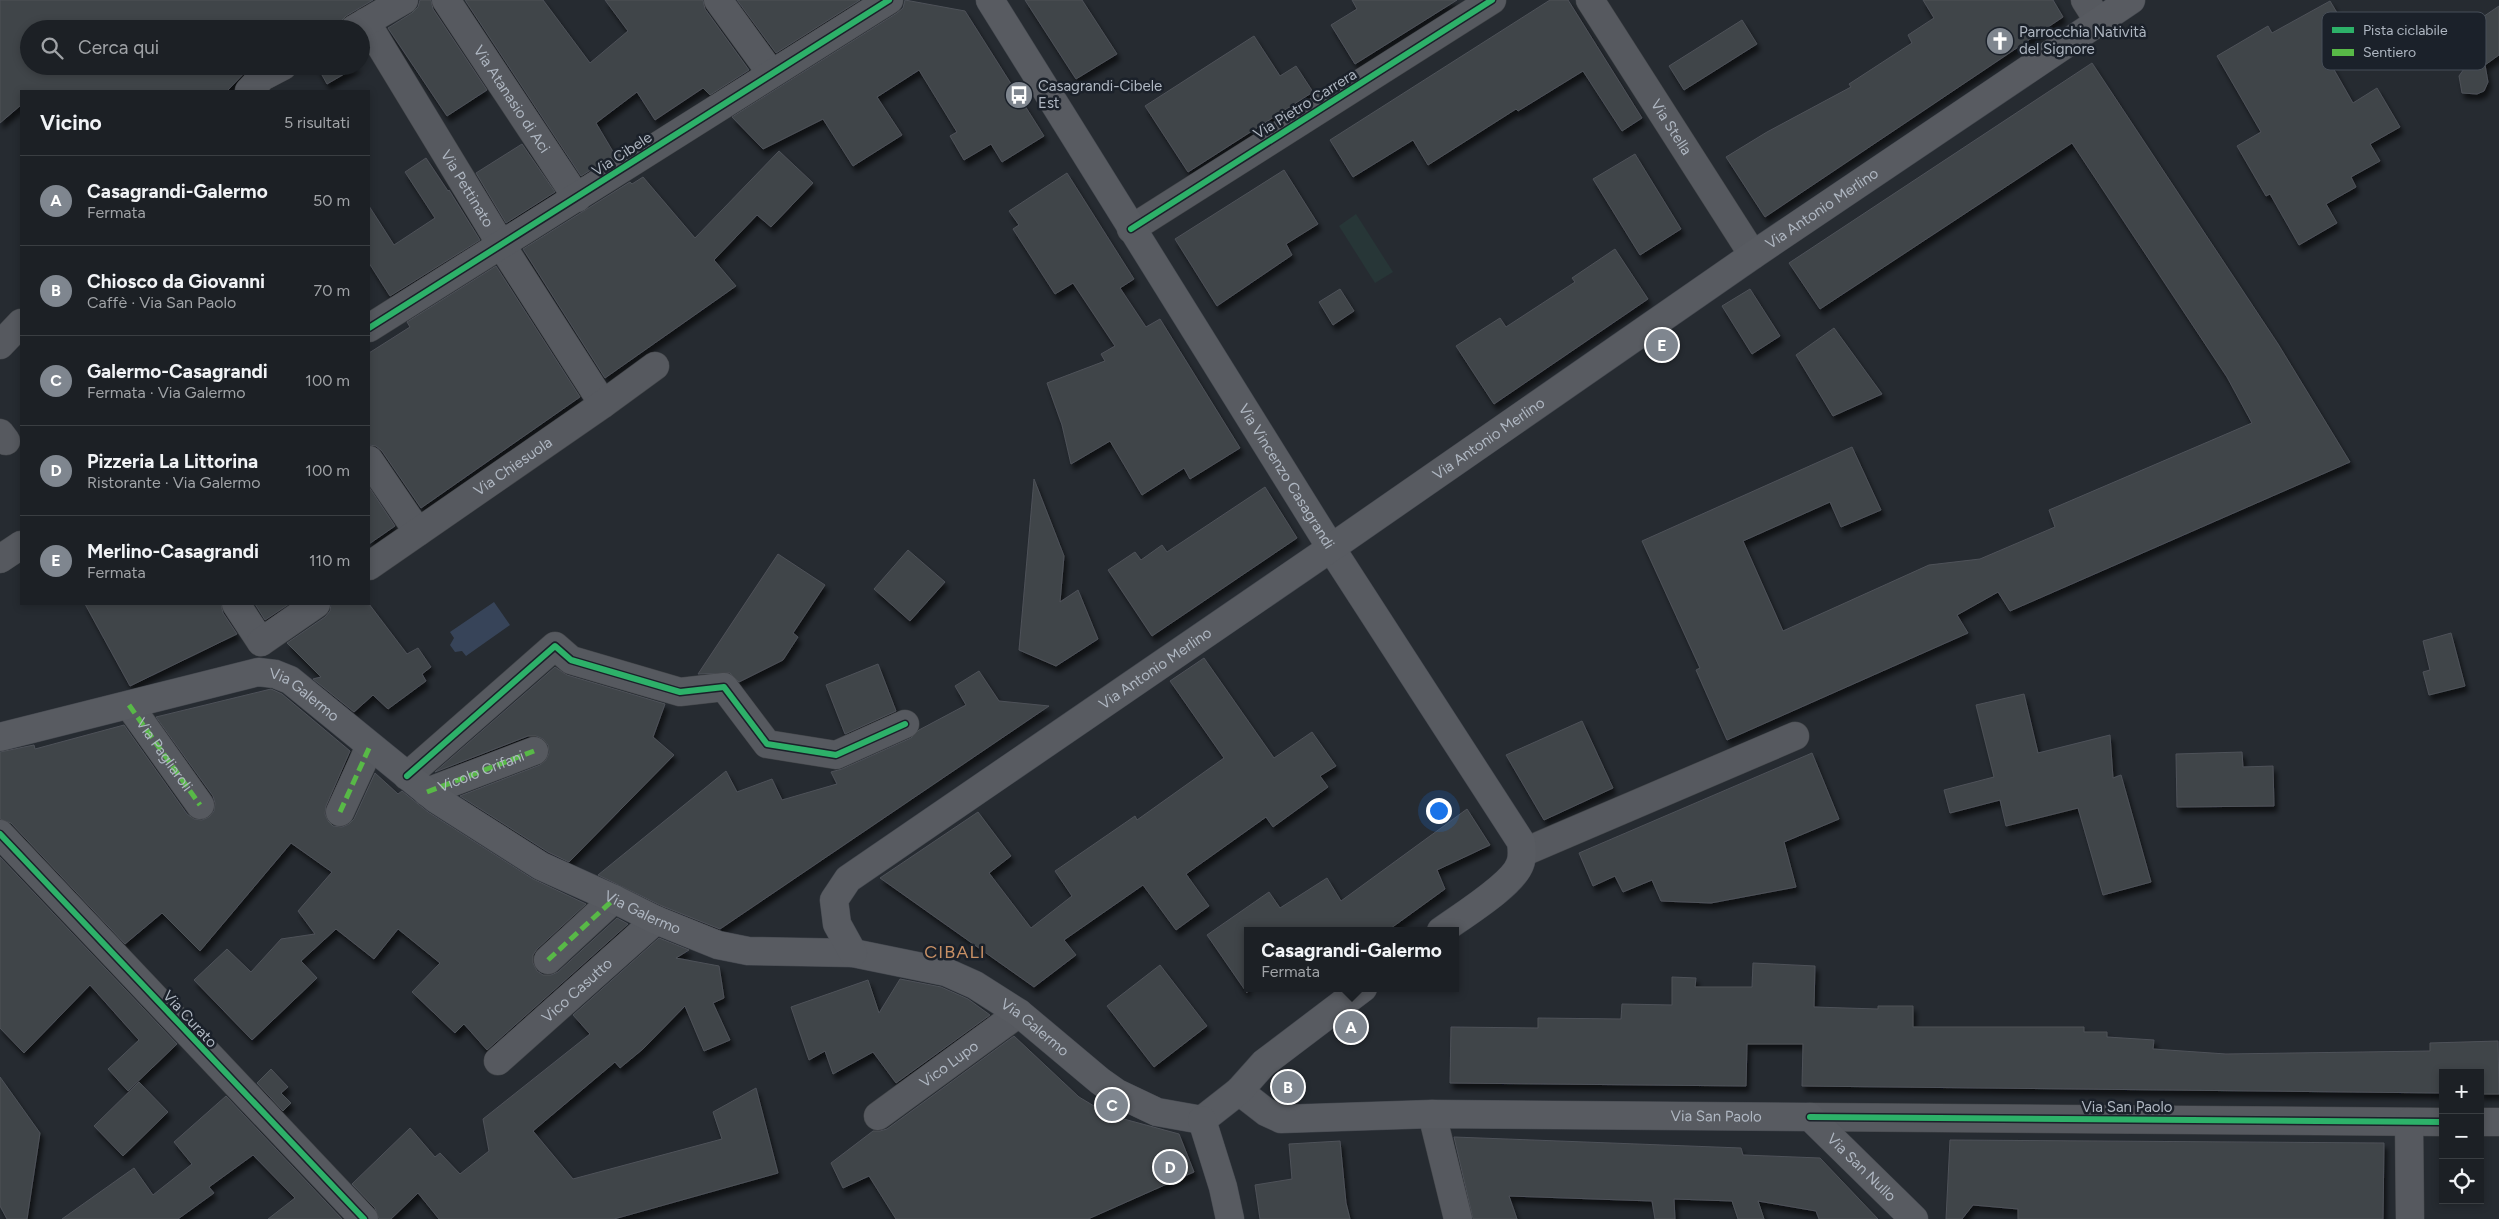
<!DOCTYPE html>
<html lang="it">
<head>
<meta charset="utf-8">
<style>
	body { margin:0; font-family:Figtree,sans-serif; background:#25282d; color:#f1f3f6 }
	.controls { position:absolute; right:15px; bottom:15px; display:grid; overflow:hidden; border-radius:0px; box-shadow:0 2px 8px #0003 }
	.controls button { width:45px; height:45px; display:grid; place-items:center; padding:0; border:0; border-bottom:1px solid #3a3e42; background:#1c2025; color:#f1f3f6; font:25px sans-serif }
	.you { position:absolute; left:1438px; top:810px; width:18px; height:18px; margin:-12px; border:4px solid #fff; border-radius:50%; background:#1a73e8; box-shadow:0 0 0 8px #1a73e833 }
	.badge { display:grid; place-items:center; width:32px; height:32px; border-radius:50%; background:#7f868f; color:#fff; font-size:16px; font-weight:700 }
	.pin { position:absolute; translate:-50% -50%; border:2px solid #fff; box-shadow:0 1px 5px #0006 }
	.popup { position:absolute; left:1244px; top:927px; width:215px; height:65px; box-sizing:border-box; display:grid; place-content:center; border-radius:0px; background:#1c2025; filter:drop-shadow(0 1px 4px #0005); font-size:16px; white-space:nowrap; color:#a0a3a7 }
	.popup b { font-size:19px; color:#f1f3f6 }
	.popup::after { content:''; position:absolute; left:50%; top:100%; margin-left:-10px; border:10px solid transparent; border-top-color:#1c2025 }
	.list { margin:0; padding:0; list-style:none }
	h2 { display:flex; justify-content:space-between; align-items:center; height:65px; margin:0; padding:0 20px; font-size:21px }
	h2 small { font-size:16px; font-weight:400; color:#a0a3a7 }
	.list li { display:grid; grid-template-columns:32px 1fr auto; gap:15px; align-items:center; box-sizing:border-box; height:90px; padding:0 20px; border-top:1px solid #3a3e42 }
	.list b { display:block; font-size:19px; white-space:nowrap }
	.list p { margin:0; font-size:16px; white-space:nowrap; color:#a0a3a7 }
	.list em { font-size:16px; font-style:normal; color:#a0a3a7 }
	.icon { flex:none; width:28px; height:28px; fill:none; stroke:currentColor; stroke-width:2; stroke-linecap:round; stroke-linejoin:round }
	.map { position:relative; flex:none; width:2499px; height:1219px; overflow:hidden }
	.search { position:absolute; background:#1c2025; box-shadow:0 2px 8px #0003; left:20px; top:20px; width:350px; height:55px; display:flex; align-items:center; gap:12px; box-sizing:border-box; padding:0 18px; border-radius:28px; color:#a0a3a7; font-size:19px }
	.panel { position:absolute; background:#1c2025; box-shadow:0 2px 8px #0003; left:20px; top:90px; width:350px; height:515px; border-radius:0px }
	.map>svg:first-child { display:block }
	.green { fill:#273637 }
	.water { fill:#374459 }
	.building { fill:#404449; stroke:#4e5259; filter:url(#shadow) }
	.lines { fill:none; stroke-linecap:round; stroke-linejoin:round }
	.minor-casing { stroke:#424549; stroke-width:29 }
	.major-casing { stroke:#43474e; stroke-width:29 }
	.minor { stroke:#56595f; stroke-width:28 }
	.major { stroke:#585b61; stroke-width:28 }
	.quiet { stroke:#58b947; stroke-width:5; stroke-dasharray:10 5; stroke-linecap:butt }
	.cycleway-casing { stroke:#1b212a; stroke-width:9 }
	.cycleway { stroke:#2db169; stroke-width:6 }
	.labels { text-anchor:middle; dominant-baseline:central; stroke-width:5; stroke-linejoin:round; paint-order:stroke }
	.poi-label { font-size:15px; fill:#afb7c2; stroke:#1b212a; text-anchor:start }
	.street-label { font-size:15px; fill:#afb7c2; stroke:#1b212a }
	.quarter-label { font-size:18px; letter-spacing:1px; fill:#c89065; stroke:#1b212a }
	.key { fill:#1b212a; stroke:#474e58; stroke-width:1 }
	.key-label { font-size:14px; fill:#afb7c2 }
</style>
</head>
<body>
<div class="map">
<svg width="2499" height="1219" viewBox="0 0 2499 1219">
	<defs>
		<filter id="shadow"><feDropShadow dx="3" dy="5.5" stdDeviation="2.5" flood-color="#0009"/></filter>
	</defs>
	<rect width="100%" height="100%" fill="#262b31"/>
	<path class="green" d="M 1356,214 L 1393,272 L 1375,283 L 1339,226 Z"/>
	<path class="water" d="M 494,602 L 510,625 L 466,656 L 462,651 L 455,652 L 450,645 L 454,638 L 450,632 Z"/>
	<path class="building" d="M 0,0 L 373,0 L 346,16 L 340,22 L 338,29 L 295,29 L 294,26 L 291,29 L 29,29 L 29,66 L 251,66 L 227,91 L 21,91 L 21,105 L 0,123 Z
		M 420,0 L 431,0 L 433,9 L 487,90 L 447,116 L 388,28 L 412,13 L 418,7 Z
		M 465,0 L 543,0 L 590,63 L 628,31 L 605,0 L 703,0 L 705,9 L 749,70 L 710,95 L 703,88 L 655,120 L 637,92 L 596,123 L 615,155 L 581,176 Z
		M 737,0 L 860,0 L 776,53 Z
		M 905,0 L 965,11 L 1044,136 L 1002,162 L 991,144 L 964,160 L 950,136 L 957,132 L 919,70 L 877,97 L 902,135 L 853,166 L 823,119 L 763,149 L 732,117 L 897,13 L 903,8 Z
		M 1025,0 L 1082,0 L 1117,54 L 1076,79 Z
		M 1352,0 L 1457,0 L 1355,64 L 1331,25 L 1357,9 Z
		M 1550,0 L 1568,0 L 1642,118 L 1622,131 L 1583,71 L 1518,111 L 1516,109 L 1428,165 L 1413,140 L 1353,177 L 1330,140 Z
		M 1923,0 L 2053,0 L 2063,17 L 1765,217 L 1726,157 L 1767,132 L 1851,87 L 1849,84 L 1912,43 L 1908,35 L 1934,18 Z
		M 2330,1 L 2352,38 L 2325,54 L 2353,103 L 2377,88 L 2400,127 L 2370,144 L 2380,161 L 2351,177 L 2356,187 L 2326,204 L 2337,223 L 2299,245 L 2270,194 L 2266,196 L 2237,146 L 2261,132 L 2217,56 L 2268,26 L 2272,33 Z
		M 2499,6 L 2499,55 L 2485,65 L 2488,82 L 2484,91 L 2477,94 L 2462,93 L 2459,76 L 2466,66 L 2449,40 Z
		M 1742,20 L 1757,44 L 1684,90 L 1669,66 Z
		M 1254,36 L 1280,76 L 1296,66 L 1313,92 L 1188,172 L 1145,106 Z
		M 2092,63 L 2278,344 L 2350,462 L 2010,611 L 1998,592 L 1957,615 L 1968,633 L 1727,740 L 1696,670 L 1700,668 L 1642,541 L 1852,447 L 1881,510 L 1841,527 L 1830,502 L 1743,541 L 1783,631 L 1929,565 L 1980,559 L 2055,527 L 2049,510 L 2252,423 L 2227,377 L 2072,143 L 1820,309 L 1789,263 Z
		M 317,66 L 358,66 L 327,84 Z
		M 522,144 L 555,192 L 506,223 L 476,173 Z
		M 779,151 L 813,183 L 771,227 L 757,215 L 714,260 L 736,286 L 605,378 L 523,249 L 630,182 L 632,184 L 643,177 L 695,238 Z
		M 1635,154 L 1681,229 L 1640,255 L 1593,179 Z
		M 426,158 L 448,191 L 449,190 L 480,240 L 390,296 L 369,263 L 369,206 L 394,245 L 435,218 L 405,172 Z
		M 1284,170 L 1318,224 L 1286,244 L 1292,255 L 1217,306 L 1175,239 Z
		M 1067,173 L 1134,279 L 1120,288 L 1146,327 L 1160,319 L 1240,448 L 1190,479 L 1184,468 L 1142,495 L 1110,441 L 1071,464 L 1062,425 L 1047,383 L 1105,361 L 1101,354 L 1115,346 L 1073,283 L 1055,294 L 1013,229 L 1019,225 L 1009,211 Z
		M 1615,249 L 1648,299 L 1494,404 L 1456,346 L 1500,318 L 1506,327 L 1575,282 L 1572,278 Z
		M 496,266 L 580,397 L 421,508 L 382,451 L 376,446 L 369,445 L 369,353 L 410,327 L 407,322 Z
		M 1340,289 L 1354,311 L 1333,325 L 1319,302 Z
		M 1750,289 L 1780,336 L 1752,354 L 1722,306 Z
		M 1834,328 L 1882,394 L 1833,416 L 1796,355 Z
		M 1034,479 L 1064,556 L 1060,602 L 1078,590 L 1098,639 L 1056,666 L 1019,650 Z
		M 369,487 L 395,526 L 369,544 Z
		M 1265,487 L 1297,538 L 1152,636 L 1108,570 L 1135,552 L 1141,560 L 1162,545 L 1167,552 Z
		M 908,550 L 945,582 L 910,621 L 874,589 Z
		M 778,554 L 825,585 L 793,633 L 798,637 L 783,660 L 739,682 L 730,673 L 698,674 Z
		M 85,604 L 221,604 L 223,613 L 237,634 L 130,686 Z
		M 255,604 L 289,604 L 265,620 Z
		M 331,604 L 369,604 L 407,654 L 418,648 L 431,667 L 422,674 L 426,681 L 388,709 L 373,695 L 354,712 L 313,679 L 321,677 L 287,643 L 325,617 L 330,611 Z
		M 2451,633 L 2465,686 L 2429,695 L 2423,672 L 2430,670 L 2423,641 Z
		M 1204,658 L 1274,758 L 1312,732 L 1336,766 L 1320,776 L 1328,787 L 1273,827 L 1266,817 L 1186,874 L 1209,906 L 1176,930 L 1143,885 L 1064,940 L 1076,955 L 1034,987 L 880,878 L 978,812 L 1011,856 L 989,873 L 1031,928 L 1072,896 L 1055,871 L 1135,816 L 1137,820 L 1224,758 L 1170,681 Z
		M 878,664 L 896,711 L 845,734 L 826,685 Z
		M 555,667 L 567,675 L 665,704 L 653,737 L 674,755 L 569,862 L 548,852 L 460,796 L 540,765 L 546,760 L 549,753 L 548,745 L 543,739 L 536,736 L 528,736 L 435,772 Z
		M 979,671 L 999,701 L 1049,706 L 720,929 L 662,906 L 598,875 L 726,771 L 737,792 L 772,779 L 782,800 L 837,784 L 831,772 L 842,769 L 911,738 L 919,730 L 966,705 L 955,686 Z
		M 271,689 L 282,694 L 350,751 L 326,806 L 325,814 L 328,821 L 333,826 L 342,827 L 349,824 L 354,819 L 375,773 L 398,794 L 402,791 L 428,812 L 533,879 L 586,904 L 537,949 L 533,955 L 533,963 L 537,971 L 543,975 L 551,975 L 558,972 L 617,918 L 628,924 L 487,1050 L 464,1024 L 455,1033 L 412,992 L 440,963 L 398,929 L 374,959 L 336,929 L 301,961 L 317,978 L 252,1040 L 194,980 L 227,949 L 251,972 L 281,939 L 315,934 L 298,911 L 332,872 L 291,843 L 200,951 L 162,913 L 125,944 L 11,823 L 0,819 L 0,752 L 34,745 L 35,749 L 124,725 L 187,814 L 194,819 L 202,820 L 209,817 L 214,811 L 215,803 L 213,796 L 156,717 Z
		M 2024,694 L 2038,753 L 2110,735 L 2113,778 L 2121,775 L 2151,882 L 2103,895 L 2078,808 L 2006,826 L 2000,800 L 1950,813 L 1944,790 L 1994,777 L 1976,705 Z
		M 1582,721 L 1613,788 L 1544,820 L 1506,755 Z
		M 2242,752 L 2243,767 L 2273,766 L 2274,806 L 2177,807 L 2176,754 Z
		M 1812,753 L 1839,819 L 1784,842 L 1796,887 L 1711,903 L 1661,901 L 1652,880 L 1623,892 L 1615,876 L 1593,886 L 1579,853 Z
		M 1467,809 L 1490,845 L 1437,870 L 1445,889 L 1387,931 L 1247,931 L 1247,993 L 1207,935 L 1269,892 L 1280,908 L 1327,878 L 1341,901 Z
		M 0,857 L 177,1044 L 128,1091 L 108,1069 L 139,1040 L 90,985 L 24,1053 L 0,1028 Z
		M 659,938 L 689,950 L 676,958 L 719,966 L 724,998 L 713,1003 L 730,1040 L 704,1051 L 685,1006 L 643,1049 L 620,1068 L 615,1062 L 533,1131 L 573,1179 L 722,1139 L 713,1112 L 756,1088 L 778,1173 L 614,1219 L 439,1219 L 418,1193 L 391,1219 L 379,1219 L 375,1208 L 352,1184 L 410,1128 L 435,1157 L 440,1153 L 460,1174 L 489,1151 L 483,1119 L 590,1034 L 573,1015 Z
		M 1753,963 L 1815,966 L 1814,1007 L 1878,1009 L 1878,1006 L 1913,1006 L 1913,1027 L 2084,1027 L 2084,1032 L 2107,1032 L 2107,1037 L 2154,1040 L 2153,1049 L 2226,1054 L 2430,1051 L 2430,1043 L 2498,1041 L 2499,1094 L 2480,1094 L 2480,1073 L 2443,1073 L 2443,1093 L 1802,1086 L 1803,1044 L 1747,1044 L 1746,1086 L 1450,1083 L 1451,1027 L 1538,1028 L 1538,1018 L 1621,1019 L 1622,1004 L 1672,1005 L 1672,977 L 1696,978 L 1695,987 L 1752,987 Z
		M 1160,965 L 1207,1026 L 1154,1067 L 1107,1006 Z
		M 900,979 L 941,987 L 968,999 L 990,1015 L 896,1083 L 873,1052 L 833,1074 L 825,1051 L 809,1060 L 791,1007 L 868,980 L 879,1013 Z
		M 1014,1036 L 1079,1097 L 1109,1115 L 1179,1134 L 1194,1172 L 1088,1219 L 896,1219 L 869,1176 L 843,1188 L 831,1163 L 873,1131 L 880,1131 L 887,1129 Z
		M 271,1069 L 288,1087 L 281,1093 L 291,1103 L 283,1111 L 257,1083 Z
		M 0,1077 L 40,1133 L 27,1219 L 7,1219 L 0,1206 Z
		M 139,1082 L 168,1112 L 123,1156 L 94,1126 Z
		M 226,1096 L 342,1219 L 268,1219 L 295,1198 L 253,1155 L 209,1187 L 214,1193 L 178,1219 L 62,1219 L 134,1168 L 153,1195 L 192,1164 L 174,1142 Z
		M 1454,1137 L 1741,1148 L 1743,1155 L 1820,1158 L 1878,1219 L 1819,1219 L 1816,1211 L 1758,1201 L 1764,1219 L 1738,1219 L 1732,1201 L 1674,1199 L 1675,1219 L 1655,1219 L 1652,1201 L 1509,1196 L 1517,1219 L 1473,1219 Z
		M 1950,1140 L 2384,1143 L 2383,1219 L 2018,1219 L 2018,1209 L 1973,1205 L 1962,1219 L 1946,1219 Z
		M 1340,1141 L 1346,1203 L 1350,1219 L 1260,1219 L 1255,1185 L 1292,1179 L 1289,1144 Z"/>
	<g class="lines">
		<defs>
			<g id="minor">
				<path id="s1" d="M 446,0 L 577,198"/>
				<path d="M 718,0 L 771,73"/>
				<path id="s2" d="M 1590,0 L 1753,255"/>
				<path d="M 2085,0 L 2099,22"/>
				<path id="s3" d="M 366,22 L 502,246 L 603,404"/>
				<path d="M 354,29 L 404,0"/>
				<path d="M 249,91 L 262,77 L 283,66"/>
				<path d="M 1131,229 L 1492,0"/>
				<path d="M 369,328 L 889,0"/>
				<path d="M 0,345 L 21,323"/>
				<path d="M 0,433 L 6,441"/>
				<path d="M 369,460 L 418,532"/>
				<path d="M 0,559 L 21,545"/>
				<path id="s4" d="M 369,566 L 603,404 L 655,366"/>
				<path d="M 236,604 L 261,642"/>
				<path d="M 261,642 L 316,604"/>
				<path d="M 129,705 L 200,805"/>
				<path d="M 407,776 L 555,646 L 571,660 L 680,692 L 724,687 L 767,744 L 836,755 L 905,724"/>
				<path id="s5" d="M 427,792 L 534,751"/>
				<path d="M 340,812 L 370,746"/>
				<path d="M 0,834 L 364,1219"/>
				<path d="M 1522,853 L 1795,736"/>
				<path d="M 548,960 L 614,899"/>
				<path id="s6" d="M 498,1061 L 656,920"/>
				<path d="M 1432,1114 L 1458,1219"/>
				<path id="s7" d="M 878,1116 L 1019,1013"/>
				<path d="M 1810,1117 L 2443,1122"/>
				<path d="M 2409,1122 L 2410,1219"/>
				<path d="M 2480,1122 L 2499,1122"/>
			</g>
			<g id="major">
				<path id="s8" d="M 990,0 L 1331,548 L 1521,842 C 1522,849 1523,857 1520,864 C 1513,885 1460,917 1441,931"/>
				<path id="s9" d="M 0,737 L 258,672 L 275,674 L 290,680 L 436,799 L 541,866 L 614,899 L 656,920 L 718,945 L 748,951 L 853,953 L 946,972 L 975,985 L 1019,1013 L 1100,1081 L 1117,1093 L 1157,1112 L 1202,1120"/>
				<path id="s10" d="M 853,953 L 837,924 L 834,900 L 848,879 L 1331,548 L 1753,255 L 2131,0"/>
				<path id="s11" d="M 1239,1091 L 1266,1112 L 1281,1119 L 1432,1114 L 1810,1117 L 1914,1219"/>
				<path d="M 1202,1120 L 1239,1091 L 1264,1063 L 1363,988"/>
				<path d="M 1202,1120 L 1223,1187 L 1230,1219"/>
			</g>
		</defs>
		<use href="#minor" class="minor-casing"/>
		<use href="#major" class="major-casing"/>
		<use href="#minor" class="minor"/>
		<use href="#major" class="major"/>
		<g class="quiet">
			<path id="s12" d="M 129,705 L 200,805"/>
			<path d="M 427,792 L 534,751"/>
			<path d="M 340,812 L 370,746"/>
			<path d="M 548,960 L 614,899"/>
		</g>
		<defs>
			<path id="cycleway" d="M 1131,229 L 1492,0
				M 369,328 L 889,0
				M 407,776 L 555,646 L 571,660 L 680,692 L 724,687 L 767,744 L 836,755 L 905,724
				M 0,834 L 364,1219
				M 1810,1117 L 2443,1122"/>
		</defs>
		<use href="#cycleway" class="cycleway-casing"/>
		<use href="#cycleway" class="cycleway"/>
	</g>
	<defs>
		<symbol id="church-disc" viewBox="-11 -11 22 22"><circle r="9.5" fill="#7f868f" stroke="#1b212a"/><path d="M-1.2-6h2.4v3.5h3.3v2.4h-3.3V6h-2.4V-.1h-3.3v-2.4h3.3Z" fill="#fff"/></symbol>
		<symbol id="bus-disc" viewBox="-11 -11 22 22"><circle r="9.5" fill="#7f868f" stroke="#1b212a"/><path d="M-5-6H5V4H4V6H2V4H-2V6H-4V4H-5ZM-3.5-4V0h7V-4ZM-3.5 1.2v1.5H-2V1.2ZM2 1.2v1.5H3.5V1.2Z" fill="#fff"/></symbol>
	</defs>
	<g fill-rule="evenodd">
		<use href="#church-disc" x="1984" y="25" width="32" height="32"/>
		<use href="#bus-disc" x="1003" y="79" width="32" height="32"/>
	</g>
	<g class="labels">
		<g class="poi-label">
			<text x="2019" y="32">Parrocchia Natività<tspan x="2019" dy="17">del Signore</tspan></text>
			<text x="1038" y="86">Casagrandi-Cibele<tspan x="1038" dy="17">Est</tspan></text>
		</g>
		<g class="street-label">
			<text stroke="none"><textPath href="#s1" startOffset="119">Via Atanasio di Aci</textPath></text>
			<text transform="translate(1305 104) rotate(-32)">Via Pietro Carrera</text>
			<text stroke="none"><textPath href="#s2" startOffset="151">Via Stella</textPath></text>
			<text transform="translate(622 154) rotate(-33)">Via Cibele</text>
			<text stroke="none"><textPath href="#s3" startOffset="195">Via Pettinato</textPath></text>
			<text stroke="none"><textPath href="#s10" startOffset="1265">Via Antonio Merlino</textPath></text>
			<text stroke="none"><textPath href="#s10" startOffset="860">Via Antonio Merlino</textPath></text>
			<text stroke="none"><textPath href="#s4" startOffset="175">Via Chiesuola</textPath></text>
			<text stroke="none"><textPath href="#s8" startOffset="561">Via Vincenzo Casagrandi</textPath></text>
			<text stroke="none"><textPath href="#s10" startOffset="455">Via Antonio Merlino</textPath></text>
			<text stroke="none"><textPath href="#s9" startOffset="319">Via Galermo</textPath></text>
			<text stroke="none"><textPath href="#s12" startOffset="61">Via Pagliaroli</textPath></text>
			<text stroke="none"><textPath href="#s5" startOffset="58">Vicolo Crifani</textPath></text>
			<text stroke="none"><textPath href="#s9" startOffset="724">Via Galermo</textPath></text>
			<text stroke="none"><textPath href="#s6" startOffset="106">Vico Casutto</textPath></text>
			<text transform="translate(190 1019) rotate(47)">Via Curato</text>
			<text stroke="none"><textPath href="#s9" startOffset="1142">Via Galermo</textPath></text>
			<text stroke="none"><textPath href="#s7" startOffset="88">Vico Lupo</textPath></text>
			<text x="2127" y="1107">Via San Paolo</text>
			<text stroke="none"><textPath href="#s11" startOffset="486">Via San Paolo</textPath></text>
			<text stroke="none"><textPath href="#s11" startOffset="652">Via San Nullo</textPath></text>
		</g>
		<g class="quarter-label">
			<text x="955" y="952">CIBALI</text>
		</g>
	</g>
	<rect x="2322" y="12" width="164" height="58" rx="8" class="key"/>
	<rect x="2332" y="27" width="22" height="6" fill="#2db169"/>
	<rect x="2332" y="49" width="22" height="7" fill="#58b947"/>
	<g class="key-label">
		<text x="2363" y="35">Pista ciclabile</text>
		<text x="2363" y="57">Sentiero</text>
	</g>
</svg>
<div class="controls">
<button>+</button>
<button>−</button>
<button><svg class="icon" aria-label="locate" viewBox="0 0 24 24"><circle cx="12" cy="12" r="6"/><path d="M12 2v4M12 18v4M2 12h4M18 12h4"/></svg></button>
</div>
<div class="you"></div>
<div class="pin badge" style="left:1351px;top:1027px">A</div>
<div class="popup"><b>Casagrandi-Galermo</b>Fermata</div>
<div class="pin badge" style="left:1288px;top:1087px">B</div>
<div class="pin badge" style="left:1112px;top:1105px">C</div>
<div class="pin badge" style="left:1170px;top:1167px">D</div>
<div class="pin badge" style="left:1662px;top:345px">E</div>
<div class="search"><svg class="icon" aria-label="search" viewBox="0 0 24 24"><circle cx="10" cy="10" r="6"/><path d="M15 15l6 6"/></svg>Cerca qui</div>
<section class="panel">
<h2>Vicino<small>5 risultati</small></h2>
<ul class="list">
<li><span class="badge">A</span><div><b>Casagrandi-Galermo</b><p>Fermata</p></div><em>50 m</em></li>
<li><span class="badge">B</span><div><b>Chiosco da Giovanni</b><p>Caffè · Via San Paolo</p></div><em>70 m</em></li>
<li><span class="badge">C</span><div><b>Galermo-Casagrandi</b><p>Fermata · Via Galermo</p></div><em>100 m</em></li>
<li><span class="badge">D</span><div><b>Pizzeria La Littorina</b><p>Ristorante · Via Galermo</p></div><em>100 m</em></li>
<li><span class="badge">E</span><div><b>Merlino-Casagrandi</b><p>Fermata</p></div><em>110 m</em></li>
</ul>
</section>
</div>
</body>
</html>
